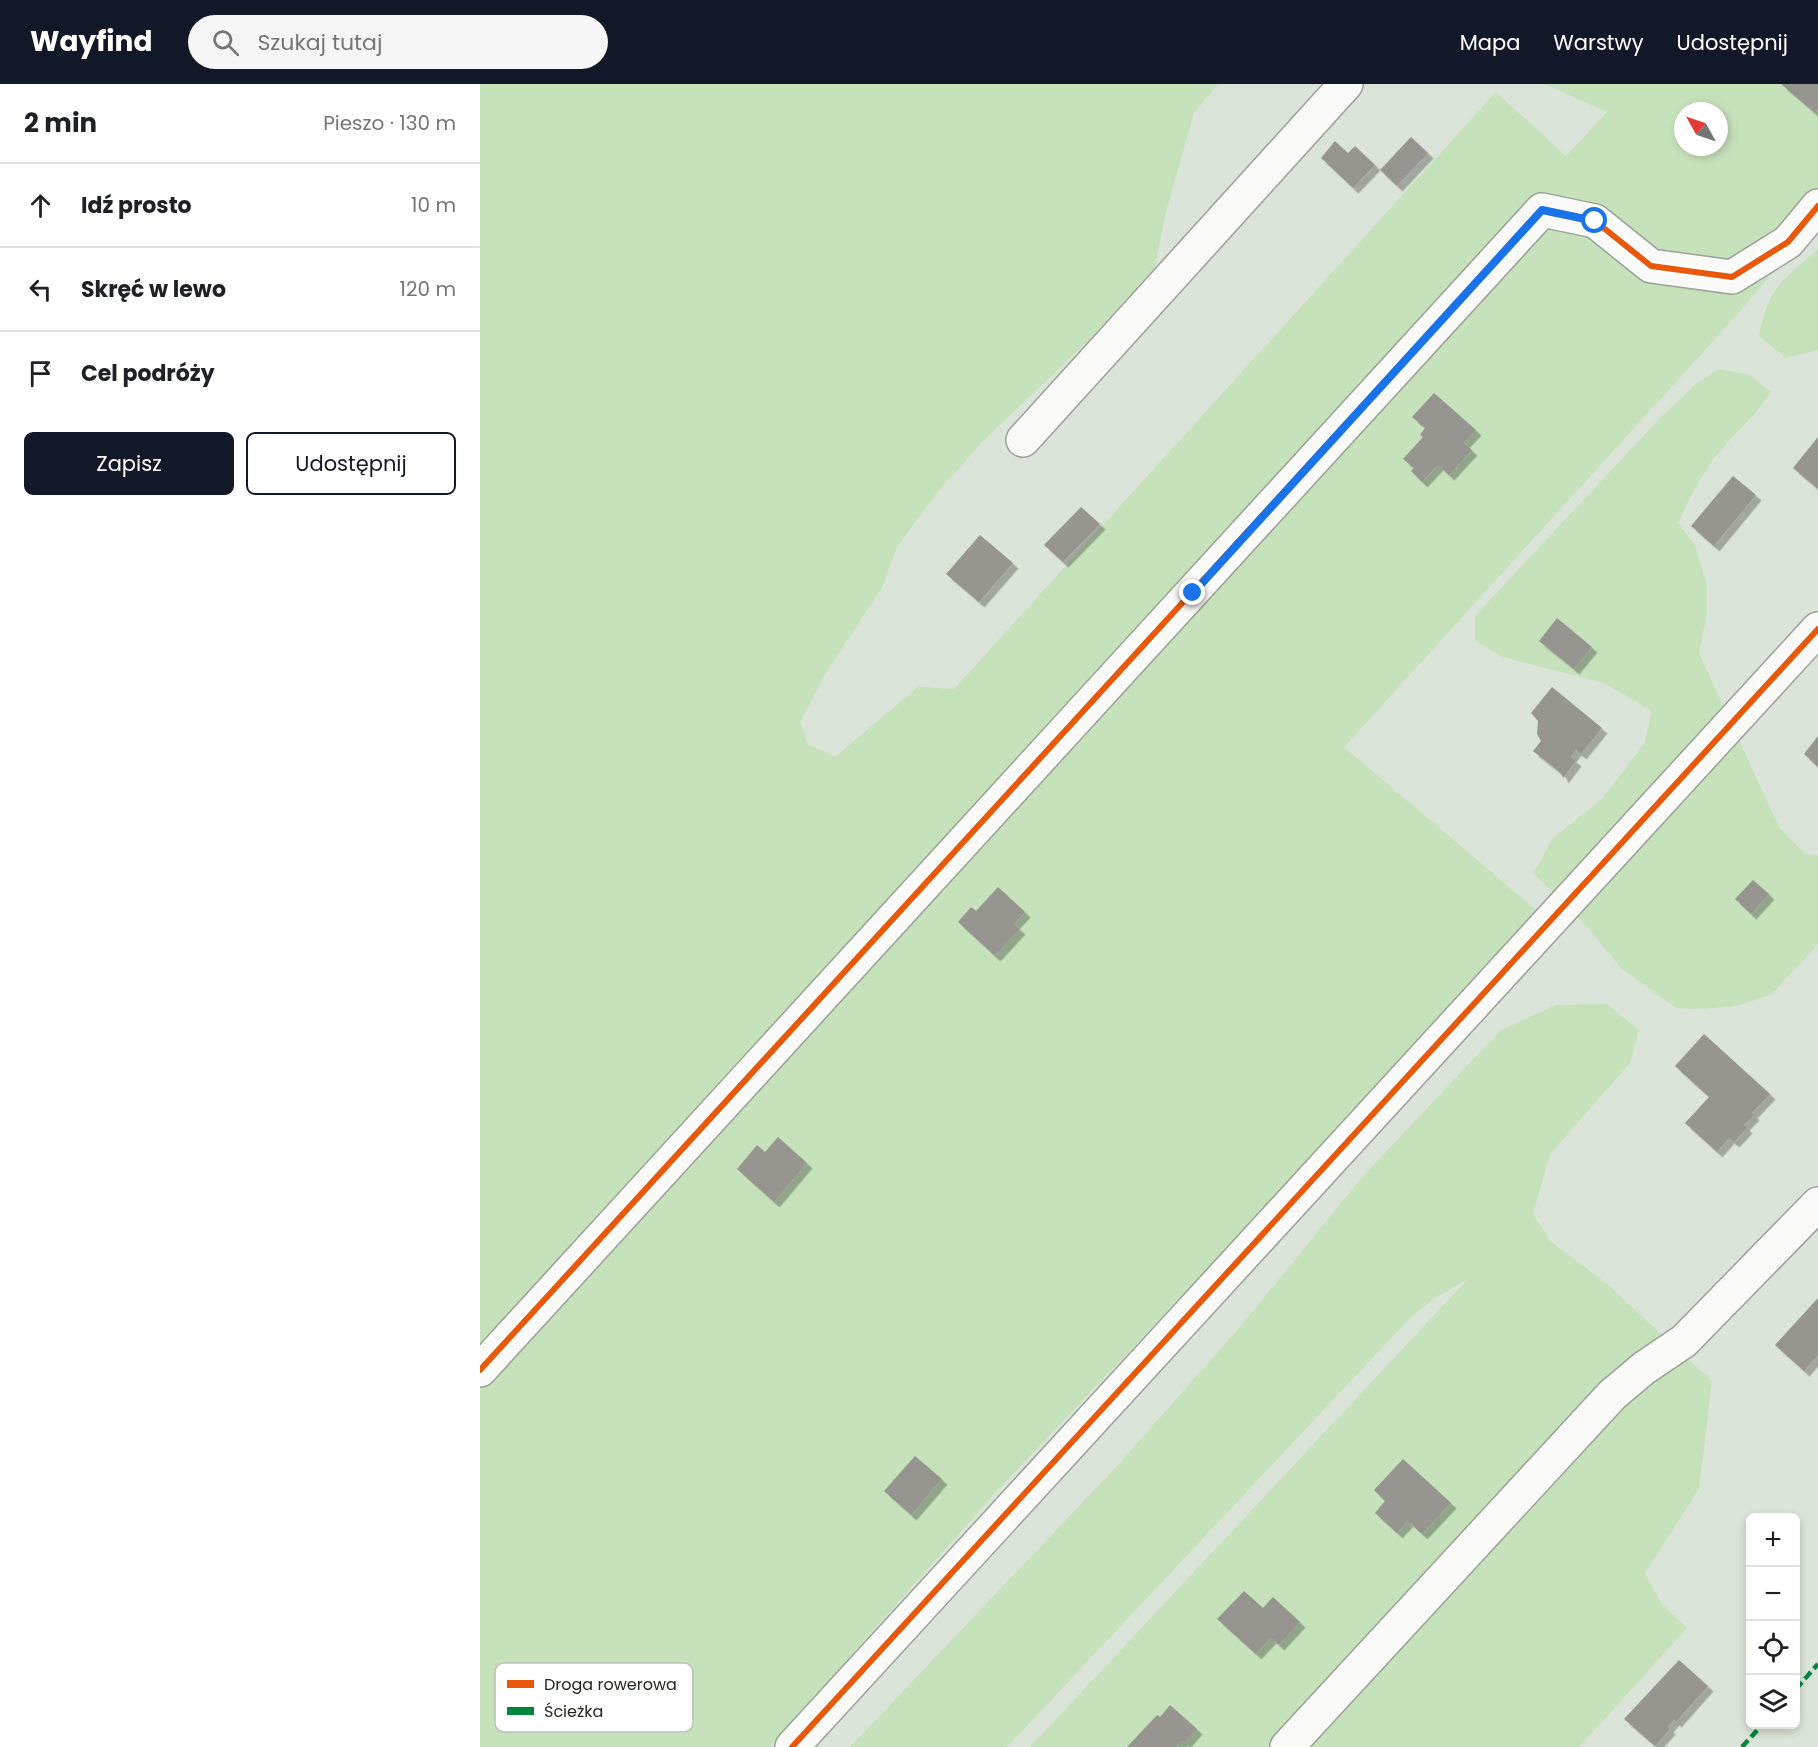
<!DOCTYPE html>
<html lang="pl">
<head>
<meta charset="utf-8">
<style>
	body { margin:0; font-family:Poppins,sans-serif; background:#f6f6f6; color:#202124 }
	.controls { position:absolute; right:18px; bottom:18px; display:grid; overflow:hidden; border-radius:9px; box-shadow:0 3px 9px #0003 }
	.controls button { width:54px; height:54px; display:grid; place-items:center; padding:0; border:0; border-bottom:2px solid #e0e0e0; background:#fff; color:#202124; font:30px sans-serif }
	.compass { position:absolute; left:1194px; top:18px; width:54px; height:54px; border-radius:50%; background:#fff; box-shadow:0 3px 9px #0003; rotate:310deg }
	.stop { position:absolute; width:18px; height:18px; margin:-14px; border:4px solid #1a73e8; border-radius:50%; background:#fff }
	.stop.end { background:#1a73e8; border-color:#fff; box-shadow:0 2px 6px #0008 }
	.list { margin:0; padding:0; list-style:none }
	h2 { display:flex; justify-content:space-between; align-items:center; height:78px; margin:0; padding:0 24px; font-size:26px }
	h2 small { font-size:20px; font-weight:400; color:#757577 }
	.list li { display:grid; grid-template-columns:39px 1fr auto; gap:18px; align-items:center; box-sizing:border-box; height:84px; padding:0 24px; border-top:2px solid #e0e0e0 }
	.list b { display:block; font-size:22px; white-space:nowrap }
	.list em { font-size:20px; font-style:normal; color:#757577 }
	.actions { display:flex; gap:12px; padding:18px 24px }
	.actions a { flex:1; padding:14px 0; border:2px solid #111827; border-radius:9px; text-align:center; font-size:21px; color:#111827 }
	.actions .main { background:#111827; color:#fff }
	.icon { flex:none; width:33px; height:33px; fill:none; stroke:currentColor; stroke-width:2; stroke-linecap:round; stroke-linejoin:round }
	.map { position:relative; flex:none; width:1338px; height:1663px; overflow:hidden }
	header { display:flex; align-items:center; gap:36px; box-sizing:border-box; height:84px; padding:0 30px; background:#111827; color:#fff }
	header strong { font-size:28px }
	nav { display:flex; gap:33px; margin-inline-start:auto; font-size:21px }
	.search { width:420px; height:54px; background:#f6f6f6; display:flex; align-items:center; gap:15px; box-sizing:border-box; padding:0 21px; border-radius:33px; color:#757577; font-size:22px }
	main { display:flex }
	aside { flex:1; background:#fff }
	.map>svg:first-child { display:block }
	.green { fill:#c6e2bb; fill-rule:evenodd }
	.building { fill:#969590; filter:url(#shadow) }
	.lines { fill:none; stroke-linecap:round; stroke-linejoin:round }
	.street-casing { stroke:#9ba198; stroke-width:36 }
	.street { stroke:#fafbf9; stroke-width:33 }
	.quiet { stroke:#00873e; stroke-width:4.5; stroke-dasharray:9 4.5; stroke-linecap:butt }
	.cycleway-casing { stroke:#fff; stroke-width:10 }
	.cycleway { stroke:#e8590c; stroke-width:6 }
	.route { stroke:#1a73e8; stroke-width:8 }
	.key { fill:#fff; stroke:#bdbfbc; stroke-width:1.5 }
	.key-label { font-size:16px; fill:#232920 }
</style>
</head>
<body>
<header>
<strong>Wayfind</strong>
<div class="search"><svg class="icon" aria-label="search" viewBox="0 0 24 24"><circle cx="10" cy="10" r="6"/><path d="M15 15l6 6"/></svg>Szukaj tutaj</div>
<nav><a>Mapa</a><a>Warstwy</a><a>Udostępnij</a></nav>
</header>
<main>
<aside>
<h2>2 min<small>Pieszo · 130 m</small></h2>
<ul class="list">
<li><svg class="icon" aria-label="ahead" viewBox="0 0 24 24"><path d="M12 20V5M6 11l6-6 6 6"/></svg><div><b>Idź prosto</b></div><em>10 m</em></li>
<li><svg class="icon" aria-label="left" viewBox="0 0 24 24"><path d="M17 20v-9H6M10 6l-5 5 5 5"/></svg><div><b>Skręć w lewo</b></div><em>120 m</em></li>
<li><svg class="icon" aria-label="arrive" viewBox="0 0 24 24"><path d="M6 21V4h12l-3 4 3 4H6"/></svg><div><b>Cel podróży</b></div></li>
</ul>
<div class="actions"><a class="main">Zapisz</a><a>Udostępnij</a></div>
</aside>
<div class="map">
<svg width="1338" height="1663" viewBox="0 0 1338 1663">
	<defs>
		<filter id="shadow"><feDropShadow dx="5.5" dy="5.5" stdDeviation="0" flood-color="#0004"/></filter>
	</defs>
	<rect width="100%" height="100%" fill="#dbe4d8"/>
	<path class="green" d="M 0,0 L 738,0 L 714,29 L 686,128 L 675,183 L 608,257 L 502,358 L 456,410 L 417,463 L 402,504 L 345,590 L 320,638 L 328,660 L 355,673 L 438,603 L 474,605 L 1016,8 L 1086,72 L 1127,28 L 1065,0 L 1338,0 L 1338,135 L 1255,233 L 864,663 L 1062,831 L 516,1408 L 290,1663 L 0,1663 ZM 1203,27 L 1239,27 L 1239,63 L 1203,63 Z
		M 1338,165 L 1338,266 L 1306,274 L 1279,252 C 1289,202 1301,198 1338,165 Z
		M 1238,285 L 1270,291 L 1291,308 C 1277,331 1257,346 1240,367 C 1222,389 1210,413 1198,439 L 1215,461 L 1227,501 L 1227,529 L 1219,569 L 1299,743 L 1325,770 L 1338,771 L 1338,860 L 1292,910 L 1257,922 L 1220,925 L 1196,924 L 1142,885 L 1106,842 L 1054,789 L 1072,755 L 1122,715 L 1164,660 L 1172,627 L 1124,599 L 1023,573 L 995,557 L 995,532 L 1182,332 L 1217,299 Z
		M 1127,920 L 1159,946 L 1150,979 L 1070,1070 L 1053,1130 L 1070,1157 L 1126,1199 L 1232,1297 L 1219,1405 L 1165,1489 L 1181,1519 L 1207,1544 L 1099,1663 L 550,1663 L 988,1195 L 953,1215 L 928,1236 L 527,1663 L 370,1663 L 639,1380 L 765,1237 L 884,1091 L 1021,946 L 1076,921 Z"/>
	<path class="building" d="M 1301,0 L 1338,0 L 1338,25 L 1335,29 Z
		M 931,53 L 948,69 L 917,102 L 900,86 Z
		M 855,57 L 868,69 L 875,62 L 895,81 L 873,104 L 841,74 Z
		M 954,309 L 996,346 L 984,359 L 992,366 L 969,391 L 958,381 L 942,398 L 931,387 L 934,384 L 923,375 L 943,353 L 940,351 L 945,344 L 932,333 Z
		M 1338,353 L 1338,405 L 1313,384 Z
		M 1253,392 L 1276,411 L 1234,462 L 1211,442 Z
		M 601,423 L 620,440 L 583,478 L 564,461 Z
		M 500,451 L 533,479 L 499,518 L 466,490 Z
		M 1077,534 L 1112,563 L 1094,585 L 1059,557 Z
		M 1072,603 L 1122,644 L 1101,670 L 1096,666 L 1091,673 L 1096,677 L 1083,694 L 1081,689 L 1053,667 L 1061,657 L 1057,650 L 1058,637 L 1051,629 Z
		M 1338,652 L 1338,683 L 1324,670 Z
		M 1273,796 L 1289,810 L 1271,830 L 1255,815 Z
		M 518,803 L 545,828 L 534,840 L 540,845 L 515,872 L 478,838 L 491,823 L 496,827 Z
		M 1224,950 L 1290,1010 L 1272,1029 L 1274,1031 L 1264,1041 L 1267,1044 L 1254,1058 L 1249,1054 L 1237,1068 L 1205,1039 L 1229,1013 L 1195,982 Z
		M 298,1053 L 327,1079 L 294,1118 L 257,1085 L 277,1061 L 285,1068 Z
		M 1338,1214 L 1338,1271 L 1324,1287 L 1295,1261 Z
		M 435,1372 L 462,1395 L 431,1431 L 404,1407 Z
		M 923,1375 L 971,1419 L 942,1450 L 928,1437 L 917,1449 L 895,1429 L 905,1417 L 894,1406 Z
		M 764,1507 L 783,1524 L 793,1513 L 820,1538 L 799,1561 L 791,1554 L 776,1570 L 737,1535 Z
		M 1199,1576 L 1228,1602 L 1196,1638 L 1194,1636 L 1188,1643 L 1190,1645 L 1175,1662 L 1144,1635 Z
		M 690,1621 L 717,1645 L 705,1659 L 702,1657 L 696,1663 L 647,1663 L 677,1631 L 680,1633 Z"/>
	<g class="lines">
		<defs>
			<path id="street" d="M 543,356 L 866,0
				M 0,1286 L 1062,126 L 1115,137 L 1171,182 L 1252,193 L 1308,158 L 1338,122
				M 312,1663 L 1338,545
				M 807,1663 L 1132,1311 L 1164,1284 L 1204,1257 L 1338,1120"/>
		</defs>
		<use href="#street" class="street-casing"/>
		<use href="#street" class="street"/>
		<path class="quiet" d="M 1316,1605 L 1338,1580
			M 1262,1663 L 1283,1640"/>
		<defs>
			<path id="cycleway" d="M 0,1286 L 1062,126 L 1115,137 L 1171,182 L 1252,193 L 1308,158 L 1338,122
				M 312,1663 L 1338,545"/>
		</defs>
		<use href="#cycleway" class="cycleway-casing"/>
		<use href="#cycleway" class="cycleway"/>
	</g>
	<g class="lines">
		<path class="route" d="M 713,509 L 1062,126 L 1115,137"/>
	</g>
	<rect x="15" y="1579" width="198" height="69" rx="9" class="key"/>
	<rect x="27" y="1596" width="27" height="8" fill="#e8590c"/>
	<rect x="27" y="1623" width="27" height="8" fill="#00873e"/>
	<g class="key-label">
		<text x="64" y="1606">Droga rowerowa</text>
		<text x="64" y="1633">Ścieżka</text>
	</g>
</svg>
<div class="controls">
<button>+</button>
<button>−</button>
<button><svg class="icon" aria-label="locate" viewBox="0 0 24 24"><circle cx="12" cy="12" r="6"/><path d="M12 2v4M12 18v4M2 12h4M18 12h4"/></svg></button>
<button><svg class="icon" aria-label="layers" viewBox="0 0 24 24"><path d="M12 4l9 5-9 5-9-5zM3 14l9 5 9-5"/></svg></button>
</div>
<svg class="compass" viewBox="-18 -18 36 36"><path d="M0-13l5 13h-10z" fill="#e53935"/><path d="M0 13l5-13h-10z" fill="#757577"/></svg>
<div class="stop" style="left:1115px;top:137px"></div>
<div class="stop end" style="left:713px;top:509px"></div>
</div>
</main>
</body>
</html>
